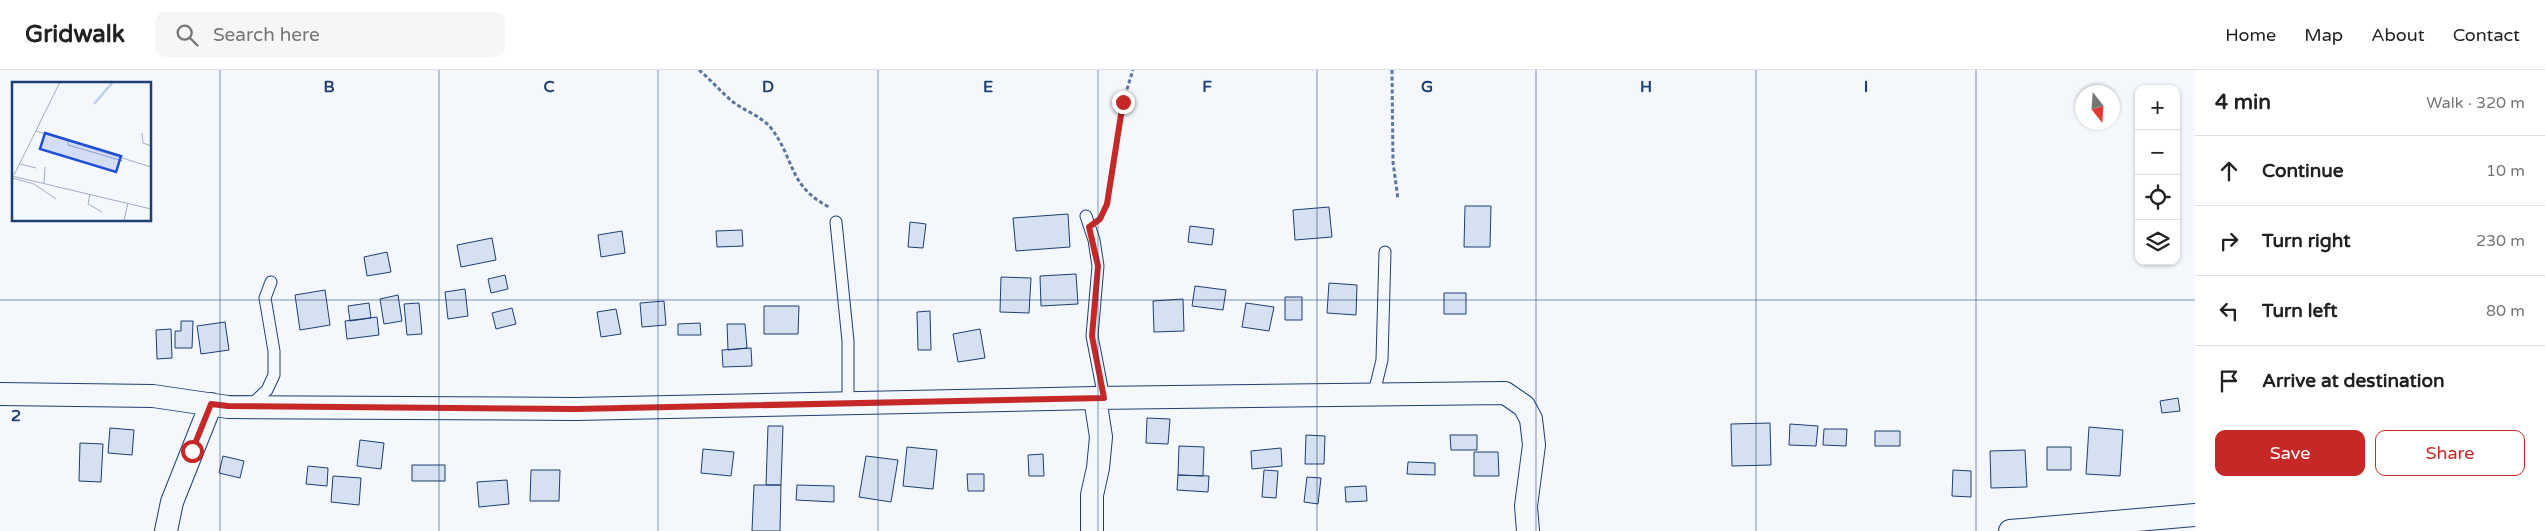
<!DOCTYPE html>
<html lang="en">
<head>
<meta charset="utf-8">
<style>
	body { margin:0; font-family:"Varela Round",sans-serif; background:#f6f6f6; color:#222 }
	.controls { position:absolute; right:15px; top:15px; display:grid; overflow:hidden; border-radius:10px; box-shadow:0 1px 4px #0004 }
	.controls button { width:45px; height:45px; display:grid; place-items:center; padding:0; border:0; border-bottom:1px solid #e0e0e0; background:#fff; color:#222; font:25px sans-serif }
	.compass { position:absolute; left:2075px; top:15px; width:45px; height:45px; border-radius:50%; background:#fff; box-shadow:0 1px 4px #0004; rotate:163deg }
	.stop { position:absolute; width:15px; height:15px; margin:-11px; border:4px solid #c62828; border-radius:50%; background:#fff }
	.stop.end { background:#c62828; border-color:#fff; box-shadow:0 1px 5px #0008 }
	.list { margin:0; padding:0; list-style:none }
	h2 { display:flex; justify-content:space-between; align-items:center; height:65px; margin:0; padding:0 20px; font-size:21px }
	h2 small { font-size:16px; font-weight:400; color:#767676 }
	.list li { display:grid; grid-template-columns:32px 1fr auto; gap:15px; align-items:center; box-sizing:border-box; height:70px; padding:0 20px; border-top:1px solid #e0e0e0 }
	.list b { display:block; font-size:19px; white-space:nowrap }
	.list em { font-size:16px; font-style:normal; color:#767676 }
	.actions { display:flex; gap:10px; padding:15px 20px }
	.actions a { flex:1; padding:11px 0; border:1px solid #c62828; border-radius:10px; text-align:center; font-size:18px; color:#c62828 }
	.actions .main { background:#c62828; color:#fff }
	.icon { flex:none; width:28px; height:28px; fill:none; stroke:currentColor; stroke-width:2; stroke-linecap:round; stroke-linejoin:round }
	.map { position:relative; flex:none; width:2195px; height:461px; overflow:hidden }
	header { display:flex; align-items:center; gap:30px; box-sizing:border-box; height:70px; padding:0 25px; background:#fff; border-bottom:1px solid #e0e0e0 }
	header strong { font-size:24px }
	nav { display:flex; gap:28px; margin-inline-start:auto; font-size:18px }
	.search { width:350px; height:45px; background:#f6f6f6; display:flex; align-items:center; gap:12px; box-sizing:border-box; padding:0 18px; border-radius:10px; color:#767676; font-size:19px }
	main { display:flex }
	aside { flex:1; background:#fff }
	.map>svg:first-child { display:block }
	.building { fill:#d5e0f0; stroke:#1d3f73 }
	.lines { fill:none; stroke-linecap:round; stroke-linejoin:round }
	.lane-casing { stroke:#1d3f73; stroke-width:13 }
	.street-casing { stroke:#1d3f73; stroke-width:24 }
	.path { stroke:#5e769c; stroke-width:3; stroke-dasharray:4 2.5; stroke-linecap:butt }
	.lane { stroke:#f4f7fb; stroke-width:11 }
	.street { stroke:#f4f7fb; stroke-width:22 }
	.route { stroke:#c62828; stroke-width:6 }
	.grid { fill:none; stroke:#1d3f73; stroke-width:1; stroke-opacity:0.55 }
	.inset-river { fill:none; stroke:#bed0e5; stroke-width:2.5 }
	.inset-road { fill:none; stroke:#9eadc5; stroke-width:1 }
	.view { fill:#1d4ed8; fill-opacity:0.15; stroke:#1d4ed8; stroke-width:2.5 }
	.inset-edge { fill:none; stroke:#1d3f73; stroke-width:2.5 }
	.grid-label { font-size:16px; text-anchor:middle; font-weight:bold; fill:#1d3f73; stroke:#f4f7fb; stroke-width:4; stroke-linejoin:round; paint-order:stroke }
</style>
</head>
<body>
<header>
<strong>Gridwalk</strong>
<div class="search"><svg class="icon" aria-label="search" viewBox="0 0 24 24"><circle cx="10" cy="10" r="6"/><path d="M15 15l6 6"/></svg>Search here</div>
<nav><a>Home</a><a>Map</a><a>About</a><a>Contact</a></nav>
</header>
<main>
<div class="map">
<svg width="2195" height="461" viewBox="0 0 2195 461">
	<rect width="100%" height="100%" fill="#f4f7fb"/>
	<path class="building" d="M 1465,136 L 1491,136 L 1490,177 L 1464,177 Z
		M 1329,137 L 1332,167 L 1295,170 L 1293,140 Z
		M 1068,144 L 1070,177 L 1016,181 L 1013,148 Z
		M 910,152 L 926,154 L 923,178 L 908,177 Z
		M 1190,156 L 1214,159 L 1212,175 L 1188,172 Z
		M 742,160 L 743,176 L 717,177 L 716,161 Z
		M 622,161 L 625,183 L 601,187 L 598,165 Z
		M 492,168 L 496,190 L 461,197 L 457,175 Z
		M 387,182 L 391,202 L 367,206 L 364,187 Z
		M 1076,204 L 1078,234 L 1041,236 L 1040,206 Z
		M 505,205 L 508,219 L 491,223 L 488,209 Z
		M 1001,207 L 1031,208 L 1029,243 L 1000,242 Z
		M 1329,213 L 1357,215 L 1356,245 L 1327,243 Z
		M 1195,216 L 1226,220 L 1223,240 L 1192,236 Z
		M 465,219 L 468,246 L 448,249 L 445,222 Z
		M 325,220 L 330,255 L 300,260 L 295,225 Z
		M 1444,223 L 1466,223 L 1466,244 L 1444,244 Z
		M 398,225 L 402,251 L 384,254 L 380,229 Z
		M 1285,227 L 1302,227 L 1302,250 L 1285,250 Z
		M 1183,229 L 1184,261 L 1154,262 L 1153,231 Z
		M 664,231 L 666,255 L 642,257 L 640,233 Z
		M 369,233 L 371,248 L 350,251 L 348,236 Z
		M 419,233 L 422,264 L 407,265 L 404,234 Z
		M 1246,233 L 1274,237 L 1269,261 L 1242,257 Z
		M 764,236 L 799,236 L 798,264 L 764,264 Z
		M 512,238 L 516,254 L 496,259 L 492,243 Z
		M 616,239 L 621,264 L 601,267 L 597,242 Z
		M 930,241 L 931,280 L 918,280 L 917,242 Z
		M 377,247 L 379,265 L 347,269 L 345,251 Z
		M 181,251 L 193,251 L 192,278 L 175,278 L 175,261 L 181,261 Z
		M 225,252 L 229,280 L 201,284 L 197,256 Z
		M 700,253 L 701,265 L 678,265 L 678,254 Z
		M 727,254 L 745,254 L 747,278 L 728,280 Z
		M 171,259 L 172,288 L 157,289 L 156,260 Z
		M 980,259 L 985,288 L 958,292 L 953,264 Z
		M 751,278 L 752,296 L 723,297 L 722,280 Z
		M 2178,328 L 2180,341 L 2162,343 L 2160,331 Z
		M 1147,348 L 1170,349 L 1168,374 L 1146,373 Z
		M 1770,353 L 1771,395 L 1732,396 L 1731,354 Z
		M 1790,354 L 1818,356 L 1816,376 L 1789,375 Z
		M 768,356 L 783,356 L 781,415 L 766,415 Z
		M 2089,357 L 2123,360 L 2120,406 L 2086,404 Z
		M 110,358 L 134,360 L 132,385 L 108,383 Z
		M 1824,359 L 1847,359 L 1846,376 L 1823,375 Z
		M 1875,361 L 1900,361 L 1900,376 L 1875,376 Z
		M 1306,365 L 1325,366 L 1324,394 L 1305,394 Z
		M 1450,365 L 1477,365 L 1477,380 L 1451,380 Z
		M 360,370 L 384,373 L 381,399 L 357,396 Z
		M 80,373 L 103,374 L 101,412 L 79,411 Z
		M 1179,376 L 1204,377 L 1203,406 L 1178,405 Z
		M 907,377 L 937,380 L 933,419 L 903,416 Z
		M 2047,377 L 2071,377 L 2071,400 L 2047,400 Z
		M 1281,378 L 1282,396 L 1252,399 L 1251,381 Z
		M 703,379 L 734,382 L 731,406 L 701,403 Z
		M 2025,380 L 2027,417 L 1991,418 L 1990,381 Z
		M 1474,382 L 1498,382 L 1499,406 L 1474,406 Z
		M 1043,384 L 1044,406 L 1029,406 L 1028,385 Z
		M 223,386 L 244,391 L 240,408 L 219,403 Z
		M 866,386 L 898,390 L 891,432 L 859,427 Z
		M 1408,392 L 1435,393 L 1435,405 L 1407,404 Z
		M 412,395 L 445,395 L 445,411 L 412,411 Z
		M 308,396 L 328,398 L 327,416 L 306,414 Z
		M 531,400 L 560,400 L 559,431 L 530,431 Z
		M 1264,400 L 1278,401 L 1276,428 L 1262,427 Z
		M 1953,400 L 1971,401 L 1971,427 L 1952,426 Z
		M 967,404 L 984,404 L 984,421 L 968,421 Z
		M 1178,405 L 1209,406 L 1208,422 L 1177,420 Z
		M 333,406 L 361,408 L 359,435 L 331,432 Z
		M 1307,407 L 1321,408 L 1318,434 L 1304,432 Z
		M 507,410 L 509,434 L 479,437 L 477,412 Z
		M 754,415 L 781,415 L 780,461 L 752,461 Z
		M 797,415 L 834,416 L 834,432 L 796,430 Z
		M 1366,416 L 1367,431 L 1346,432 L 1345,417 Z"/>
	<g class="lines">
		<defs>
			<path id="lane" d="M 1086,146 L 1094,170 L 1098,196 L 1092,266 L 1104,328
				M 836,152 L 848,271 L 848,334
				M 1374,323 L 1382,290 L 1385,182
				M 251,335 L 267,320 L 274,305 L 274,281 L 265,228 L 271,212"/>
			<path id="street" d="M 0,324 L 153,326 L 228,337 L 576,339 L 1095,328 L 1505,323 L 1524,336 L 1531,349 L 1534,375 L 1526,436 L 1528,461
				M 166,461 L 172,432 L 211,334
				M 1092,461 L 1092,425 L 1098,398 L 1101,367 L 1095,328
				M 2010,461 L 2195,445"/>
		</defs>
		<use href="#lane" class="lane-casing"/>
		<use href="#street" class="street-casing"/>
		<path class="path" d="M 699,0 C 711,10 721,22 733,32 C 745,41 761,46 771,58 C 795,89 788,116 829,137
			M 1392,0 L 1393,92 L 1398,129
			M 1105,141 L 1123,32 L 1133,0"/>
		<use href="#lane" class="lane"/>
		<use href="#street" class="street"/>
	</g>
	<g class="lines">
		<path class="route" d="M 192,381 L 211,334 L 228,336 L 576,339 L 1104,328 L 1092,266 L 1098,196 L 1089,157 L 1100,149 L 1107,134 L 1123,32"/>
	</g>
	<path class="grid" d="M 220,0 L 220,461M 439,0 L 439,461M 658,0 L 658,461M 878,0 L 878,461M 1098,0 L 1098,461M 1317,0 L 1317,461M 1536,0 L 1536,461M 1756,0 L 1756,461M 1976,0 L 1976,461M 0,230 L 2195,230"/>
	<g transform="translate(12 12)">
		<rect width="139" height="139" fill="#f4f7fb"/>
		<path class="inset-river" d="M 82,22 L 101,0"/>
		<path class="inset-road" d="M 24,49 L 139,85M 130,51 L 131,61 L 139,64M 56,57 L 56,63 L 111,79M 8,82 L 24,86M 2,93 L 48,0M 0,94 L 139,127M 0,96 L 22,102 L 44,117M 32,101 L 33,85M 78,112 L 76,122 L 90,130M 112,138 L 116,121"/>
		<path class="view" d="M 33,51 L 109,74 L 104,90 L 28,67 Z"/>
		<rect width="139" height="139" class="inset-edge"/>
	</g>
	<g class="grid-label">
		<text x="329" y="22">B</text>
		<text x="549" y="22">C</text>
		<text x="768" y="22">D</text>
		<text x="988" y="22">E</text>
		<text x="1207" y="22">F</text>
		<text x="1427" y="22">G</text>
		<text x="1646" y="22">H</text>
		<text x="1866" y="22">I</text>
		<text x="16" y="351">2</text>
	</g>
</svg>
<div class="controls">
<button>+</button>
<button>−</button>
<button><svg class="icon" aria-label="locate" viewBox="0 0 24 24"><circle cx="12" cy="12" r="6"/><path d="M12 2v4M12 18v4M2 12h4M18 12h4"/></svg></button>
<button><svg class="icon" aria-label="layers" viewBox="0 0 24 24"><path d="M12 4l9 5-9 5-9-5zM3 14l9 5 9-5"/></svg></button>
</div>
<svg class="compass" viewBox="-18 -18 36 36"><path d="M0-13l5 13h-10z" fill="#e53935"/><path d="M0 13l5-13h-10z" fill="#767676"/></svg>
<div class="stop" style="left:192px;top:381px"></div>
<div class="stop end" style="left:1123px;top:32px"></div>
</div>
<aside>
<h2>4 min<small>Walk · 320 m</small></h2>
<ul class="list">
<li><svg class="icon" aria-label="ahead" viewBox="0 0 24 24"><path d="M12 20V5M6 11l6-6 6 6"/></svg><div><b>Continue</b></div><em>10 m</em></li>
<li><svg class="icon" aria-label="right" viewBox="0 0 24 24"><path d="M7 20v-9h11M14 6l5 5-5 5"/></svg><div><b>Turn right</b></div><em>230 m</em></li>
<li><svg class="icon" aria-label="left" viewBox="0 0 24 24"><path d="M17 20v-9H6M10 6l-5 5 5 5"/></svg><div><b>Turn left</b></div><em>80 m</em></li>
<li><svg class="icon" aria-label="arrive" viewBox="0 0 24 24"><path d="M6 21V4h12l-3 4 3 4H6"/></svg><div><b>Arrive at destination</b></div></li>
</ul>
<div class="actions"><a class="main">Save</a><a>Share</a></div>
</aside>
</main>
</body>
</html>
